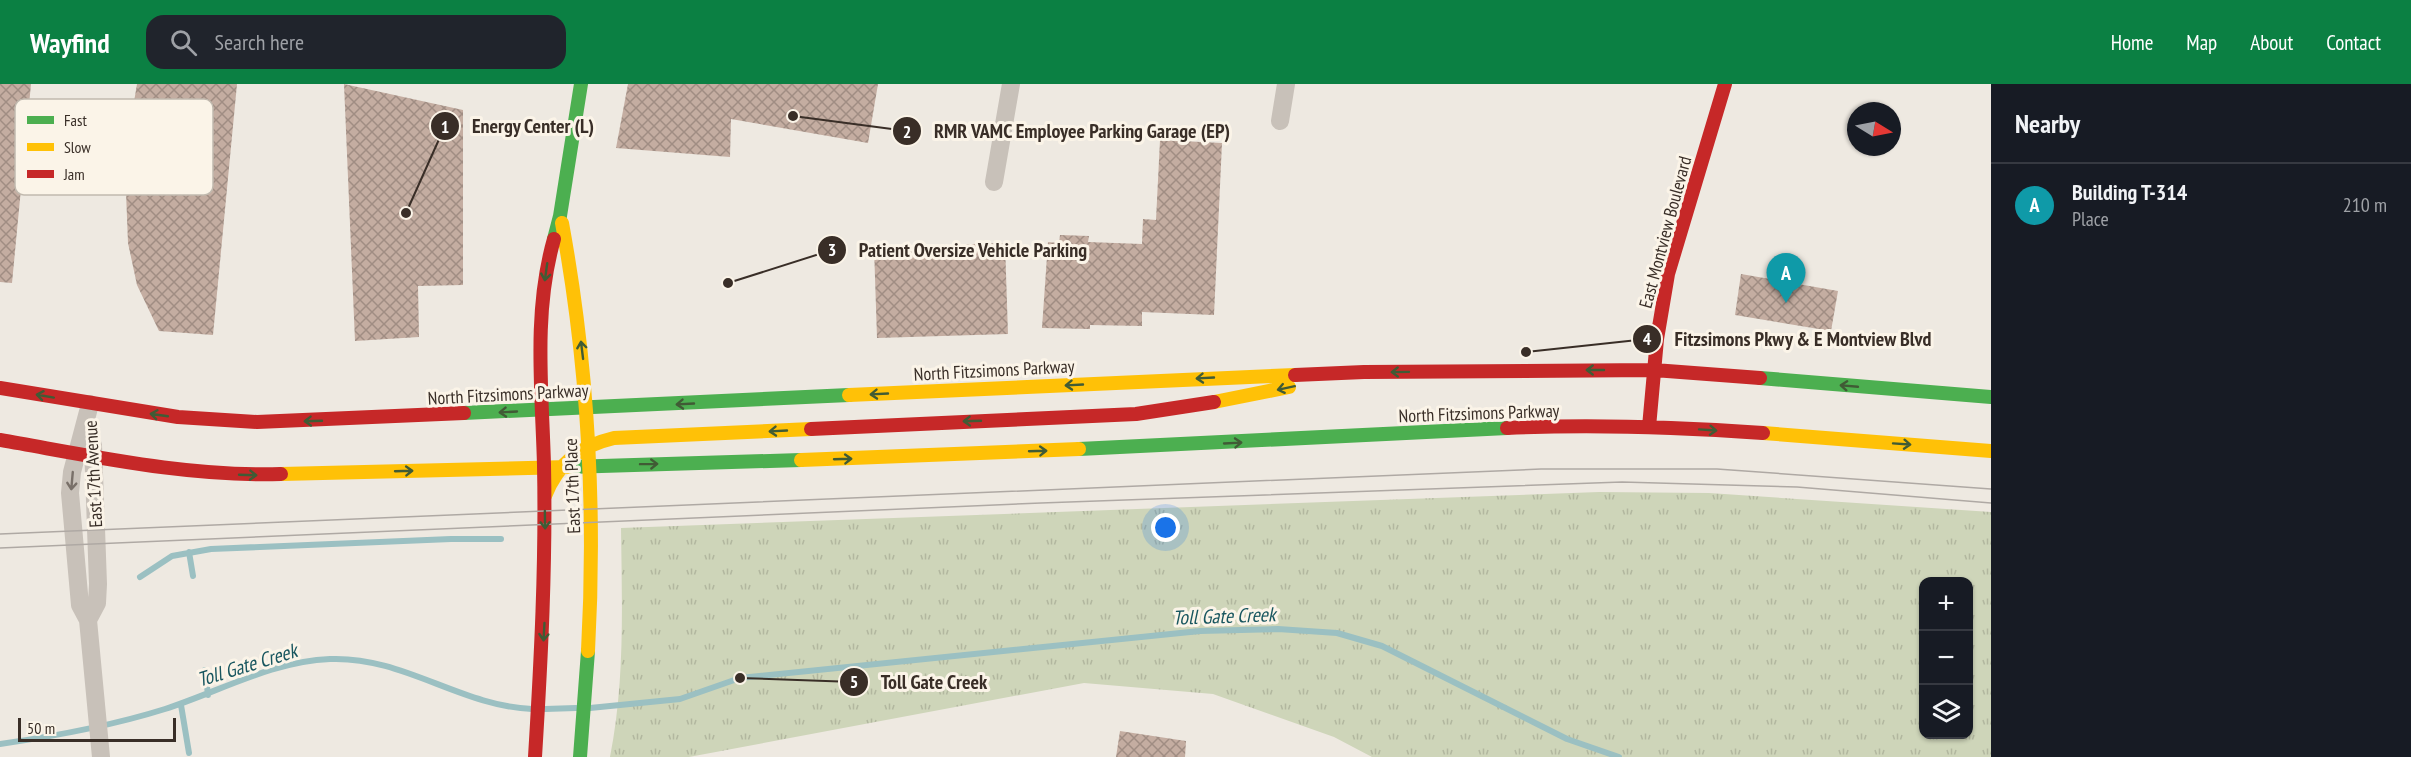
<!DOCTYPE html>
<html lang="en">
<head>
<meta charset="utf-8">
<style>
	body { margin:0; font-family:"PT Sans Narrow",sans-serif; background:#20242c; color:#f1f3f6 }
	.controls { position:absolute; right:18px; bottom:18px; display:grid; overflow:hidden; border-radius:12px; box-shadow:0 2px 4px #0004 }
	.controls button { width:54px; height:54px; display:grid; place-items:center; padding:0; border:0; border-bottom:2px solid #363941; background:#171b24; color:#f1f3f6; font:30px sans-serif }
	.compass { position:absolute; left:1847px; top:18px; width:54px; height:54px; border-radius:50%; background:#171b24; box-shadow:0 2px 4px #0004; rotate:100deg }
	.scale { position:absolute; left:18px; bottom:15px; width:158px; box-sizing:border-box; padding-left:6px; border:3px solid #392e27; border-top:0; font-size:16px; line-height:21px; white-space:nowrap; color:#392e27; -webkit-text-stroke:4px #fbf4e8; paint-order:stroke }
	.you { position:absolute; left:1166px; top:444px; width:21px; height:21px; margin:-15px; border:4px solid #fff; border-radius:50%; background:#1a73e8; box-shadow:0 0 0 9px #1a73e833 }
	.badge { display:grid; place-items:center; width:39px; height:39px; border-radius:50%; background:#0b8043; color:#fff; font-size:20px; font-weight:700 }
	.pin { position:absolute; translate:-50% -50px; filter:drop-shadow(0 2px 3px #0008) }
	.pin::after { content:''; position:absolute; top:32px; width:21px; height:18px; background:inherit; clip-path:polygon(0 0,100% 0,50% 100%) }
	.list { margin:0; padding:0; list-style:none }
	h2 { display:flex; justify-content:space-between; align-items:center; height:78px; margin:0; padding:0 24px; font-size:26px }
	h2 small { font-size:20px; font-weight:400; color:#9ea1a6 }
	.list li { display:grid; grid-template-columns:39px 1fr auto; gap:18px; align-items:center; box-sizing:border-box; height:84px; padding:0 24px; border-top:2px solid #363941 }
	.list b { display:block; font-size:22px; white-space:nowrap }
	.list p { margin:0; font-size:20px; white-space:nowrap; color:#9ea1a6 }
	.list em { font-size:20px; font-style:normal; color:#9ea1a6 }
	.icon { flex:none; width:33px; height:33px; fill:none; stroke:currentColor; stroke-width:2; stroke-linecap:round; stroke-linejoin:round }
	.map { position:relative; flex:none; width:1991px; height:673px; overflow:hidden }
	header { display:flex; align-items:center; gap:36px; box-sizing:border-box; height:84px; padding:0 30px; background:#0b8043; color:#fff }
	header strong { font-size:28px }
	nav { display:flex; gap:33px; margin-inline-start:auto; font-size:21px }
	.search { width:420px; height:54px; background:#20242c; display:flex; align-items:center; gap:15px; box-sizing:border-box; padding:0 21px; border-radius:18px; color:#9ea1a6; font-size:22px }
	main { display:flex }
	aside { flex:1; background:#171b24 }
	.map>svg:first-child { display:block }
	.grass { fill:url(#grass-tufts); fill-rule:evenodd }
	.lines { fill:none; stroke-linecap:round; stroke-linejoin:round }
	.stream { stroke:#9bc0c2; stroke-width:6 }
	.building { fill:url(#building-cross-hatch) }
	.street { stroke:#c8c1b9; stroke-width:18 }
	.fast { stroke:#4caf50; stroke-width:14 }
	.slow { stroke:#ffc107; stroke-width:14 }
	.jam { stroke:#c62828; stroke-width:14 }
	.tram { stroke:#afa9a4; stroke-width:1.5 }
	.oneway { stroke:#405b35 }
	.oneway2 { stroke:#797069 }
	.labels { text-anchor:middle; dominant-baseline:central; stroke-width:6; stroke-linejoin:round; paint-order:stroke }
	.street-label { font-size:18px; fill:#392e27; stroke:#fbf4e8 }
	.water-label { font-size:20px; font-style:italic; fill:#18565f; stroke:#fbf4e8 }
	.key { fill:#fbf4e8; stroke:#c1b9ae; stroke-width:1.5 }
	.key-label { font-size:16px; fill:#392e27 }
	.leader { fill:none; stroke:#392e27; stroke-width:2 }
	.callout-dot { fill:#392e27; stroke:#fbf4e8; stroke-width:2 }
	.mark-label { font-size:18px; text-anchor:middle; font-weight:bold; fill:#fff }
	.callout-label { font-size:20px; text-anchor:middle; font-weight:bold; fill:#392e27; stroke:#fbf4e8; stroke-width:6; stroke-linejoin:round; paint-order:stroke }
</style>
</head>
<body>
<header>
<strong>Wayfind</strong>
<div class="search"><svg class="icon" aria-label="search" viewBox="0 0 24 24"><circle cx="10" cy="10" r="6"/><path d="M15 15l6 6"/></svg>Search here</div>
<nav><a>Home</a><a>Map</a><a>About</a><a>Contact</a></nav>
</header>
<main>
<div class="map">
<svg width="1991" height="673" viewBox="0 0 1991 673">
	<defs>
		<pattern id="grass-tufts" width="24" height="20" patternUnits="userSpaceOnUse" patternTransform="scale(1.5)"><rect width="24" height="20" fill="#ced5b9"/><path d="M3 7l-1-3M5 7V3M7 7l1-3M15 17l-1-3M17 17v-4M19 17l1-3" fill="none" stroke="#b2b79f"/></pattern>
		<pattern id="building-cross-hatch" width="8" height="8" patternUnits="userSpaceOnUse" patternTransform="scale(1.5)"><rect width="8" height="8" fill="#c4ada1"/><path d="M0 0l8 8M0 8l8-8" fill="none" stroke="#a08d83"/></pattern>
	</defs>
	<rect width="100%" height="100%" fill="#eee9e1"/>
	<path class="grass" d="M 1599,408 L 1709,409 L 1991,428 L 1991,673 L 1372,673 L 1334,653 L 1213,610 L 1084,599 L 689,673 L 610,673 C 625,598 622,521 621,444 ZM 1924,498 L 1968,498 L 1968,650 L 1924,650 Z"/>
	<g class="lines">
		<path class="stream" d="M 189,468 L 193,492
			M 140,493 L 172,472 L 211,465 L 451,455 L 501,455
			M 205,586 L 208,611
			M 181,621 L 189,669
			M 590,624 L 680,615 L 740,594 L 1200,547 L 1278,545 L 1337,549 L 1382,562 L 1567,655 L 1619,673
			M 545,625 L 576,624
			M 0,660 C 56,652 111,642 165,625 C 218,608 273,577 330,575 C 403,572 460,622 532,625"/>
	</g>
	<path class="building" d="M 0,0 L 31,0 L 12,199 L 0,198 Z
		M 137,0 L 237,0 L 213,251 L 159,247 L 137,201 L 128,159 L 126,108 L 129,48 Z
		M 344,0 L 463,26 L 463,201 L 418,202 L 419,253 L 355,257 Z
		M 628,0 L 878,0 L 868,59 L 731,35 L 730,73 L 616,64 Z
		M 1160,56 L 1222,59 L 1214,231 L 1142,228 L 1142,242 L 1090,241 L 1090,245 L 1042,244 L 1048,158 L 1059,159 L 1060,151 L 1089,152 L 1088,158 L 1142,160 L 1143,135 L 1156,136 Z
		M 1005,159 L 1008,250 L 877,254 L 874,163 Z
		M 1741,190 L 1838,207 L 1831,247 L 1735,231 Z
		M 1120,647 L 1186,657 L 1185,673 L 1116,673 Z"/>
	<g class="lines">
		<path class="street" d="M 1280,37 L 1286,0
			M 994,98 L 1011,0
			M 90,320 L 72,388 L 70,409 L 80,521 L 88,536 L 101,673
			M 88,536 L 97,519 L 98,500 L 93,361"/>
		<path class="fast" d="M 554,155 L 560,132 L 581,0
			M 1760,294 L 1991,313
			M 464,329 L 849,311
			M 1079,365 L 1507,344
			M 569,383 L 801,376
			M 580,673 L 588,567"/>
		<path class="slow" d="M 562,139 C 588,281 596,423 588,567
			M 849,311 L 1295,291
			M 1214,318 L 1289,303
			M 1763,349 L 1991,367
			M 801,376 L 1079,365
			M 281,390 L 569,383
			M 545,412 C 558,379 580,362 614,354 L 811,345"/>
		<path class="jam" d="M 1295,291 L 1364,288 L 1654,286 L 1760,294
			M 0,304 L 178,333 L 257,338 L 464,329
			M 1649,343 L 1657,255 L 1668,190 L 1725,0
			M 1507,344 C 1592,340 1678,343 1763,349
			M 811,345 L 1136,330 L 1214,318
			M 0,356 C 93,372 187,393 281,390
			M 535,673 C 541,576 546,479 544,381 C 542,306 533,228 554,155"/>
		<path class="tram" d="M 0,450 L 1541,385 L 1717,385 L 1991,405
			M 0,464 L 1041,419 L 1622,398 L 1797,403 L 1991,419"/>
	</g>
	<defs><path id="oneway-shaft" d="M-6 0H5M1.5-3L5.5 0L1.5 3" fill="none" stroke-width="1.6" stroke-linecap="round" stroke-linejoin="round" transform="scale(1.5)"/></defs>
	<g class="oneway">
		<use href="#oneway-shaft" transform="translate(546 188) rotate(98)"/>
		<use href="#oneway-shaft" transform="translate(582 266) rotate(-97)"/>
		<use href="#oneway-shaft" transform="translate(1595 286) rotate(180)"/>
		<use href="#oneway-shaft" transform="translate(1400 288) rotate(179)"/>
		<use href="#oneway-shaft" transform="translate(1205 294) rotate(177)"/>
		<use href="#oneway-shaft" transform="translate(1074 301) rotate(177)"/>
		<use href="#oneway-shaft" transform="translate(1849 302) rotate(-175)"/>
		<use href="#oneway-shaft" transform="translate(1286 304) rotate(168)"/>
		<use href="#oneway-shaft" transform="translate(879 310) rotate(177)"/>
		<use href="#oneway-shaft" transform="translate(45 312) rotate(-170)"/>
		<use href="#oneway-shaft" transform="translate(685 320) rotate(177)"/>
		<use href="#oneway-shaft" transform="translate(508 328) rotate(177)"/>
		<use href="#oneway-shaft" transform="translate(159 331) rotate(-172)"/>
		<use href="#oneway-shaft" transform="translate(313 337) rotate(178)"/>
		<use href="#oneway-shaft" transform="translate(972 337) rotate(178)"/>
		<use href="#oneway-shaft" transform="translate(1708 346) rotate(4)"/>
		<use href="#oneway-shaft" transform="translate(778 347) rotate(177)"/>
		<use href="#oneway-shaft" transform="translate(1233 359) rotate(-3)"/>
		<use href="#oneway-shaft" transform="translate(1902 360) rotate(4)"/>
		<use href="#oneway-shaft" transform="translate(1038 367) rotate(-2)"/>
		<use href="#oneway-shaft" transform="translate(843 375) rotate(-2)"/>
		<use href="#oneway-shaft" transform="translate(649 380) rotate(-1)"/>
		<use href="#oneway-shaft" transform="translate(404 387) rotate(-2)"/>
		<use href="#oneway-shaft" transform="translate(248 391) rotate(2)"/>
		<use href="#oneway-shaft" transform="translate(545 436) rotate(89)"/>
		<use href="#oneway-shaft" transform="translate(544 548) rotate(93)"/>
	</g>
	<use class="oneway2" href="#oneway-shaft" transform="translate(72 397) rotate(95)"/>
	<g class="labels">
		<g class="street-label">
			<text transform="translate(1665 148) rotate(-75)">East Montview Boulevard</text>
			<text transform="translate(994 286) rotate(-3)">North Fitzsimons Parkway</text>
			<text transform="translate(508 310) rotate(-3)">North Fitzsimons Parkway</text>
			<text transform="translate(1479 329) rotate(-2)">North Fitzsimons Parkway</text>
			<text transform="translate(93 390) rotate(-93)">East 17th Avenue</text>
			<text transform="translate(572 402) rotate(-92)">East 17th Place</text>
		</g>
		<g class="water-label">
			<text transform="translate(1224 532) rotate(-2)">Toll Gate Creek</text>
			<text transform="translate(247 581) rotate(-17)">Toll Gate Creek</text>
		</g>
	</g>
	<rect x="15" y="15" width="198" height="96" rx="9" class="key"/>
	<rect x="27" y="32" width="27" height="8" fill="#4caf50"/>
	<rect x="27" y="59" width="27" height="8" fill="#ffc107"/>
	<rect x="27" y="86" width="27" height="8" fill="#c62828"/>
	<g class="key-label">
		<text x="64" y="42">Fast</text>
		<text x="64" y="69">Slow</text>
		<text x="64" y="96">Jam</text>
	</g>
	<path class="leader" d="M406 129L445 42M793 32L907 47M728 199L832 166M1526 268L1647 255M740 594L854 598"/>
	<g class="callout-dot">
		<circle cx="406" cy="129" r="6"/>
		<circle cx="793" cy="32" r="6"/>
		<circle cx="728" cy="199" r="6"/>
		<circle cx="1526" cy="268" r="6"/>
		<circle cx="740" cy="594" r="6"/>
		<circle cx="445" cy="42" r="15"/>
		<circle cx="907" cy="47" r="15"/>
		<circle cx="832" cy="166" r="15"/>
		<circle cx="1647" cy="255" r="15"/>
		<circle cx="854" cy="598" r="15"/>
	</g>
	<g class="mark-label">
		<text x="445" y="49">1</text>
		<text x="907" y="54">2</text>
		<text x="832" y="172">3</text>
		<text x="1647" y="261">4</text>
		<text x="854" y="604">5</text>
	</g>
	<g class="callout-label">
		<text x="533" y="49">Energy Center (L)</text>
		<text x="1082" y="54">RMR VAMC Employee Parking Garage (EP)</text>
		<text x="973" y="173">Patient Oversize Vehicle Parking</text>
		<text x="1803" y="262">Fitzsimons Pkwy &amp; E Montview Blvd</text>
		<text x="934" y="605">Toll Gate Creek</text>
	</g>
</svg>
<div class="controls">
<button>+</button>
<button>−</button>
<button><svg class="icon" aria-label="layers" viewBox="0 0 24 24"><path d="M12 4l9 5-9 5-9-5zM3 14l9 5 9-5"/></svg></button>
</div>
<svg class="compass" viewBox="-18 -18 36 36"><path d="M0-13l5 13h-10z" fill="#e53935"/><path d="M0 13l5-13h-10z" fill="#9ea1a6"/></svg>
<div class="scale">50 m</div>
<div class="you"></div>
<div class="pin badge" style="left:1786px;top:219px;background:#0f9aa8">A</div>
</div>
<aside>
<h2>Nearby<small></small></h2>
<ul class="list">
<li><span class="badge" style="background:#0f9aa8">A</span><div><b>Building T-314</b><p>Place</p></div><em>210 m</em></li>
</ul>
</aside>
</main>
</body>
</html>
